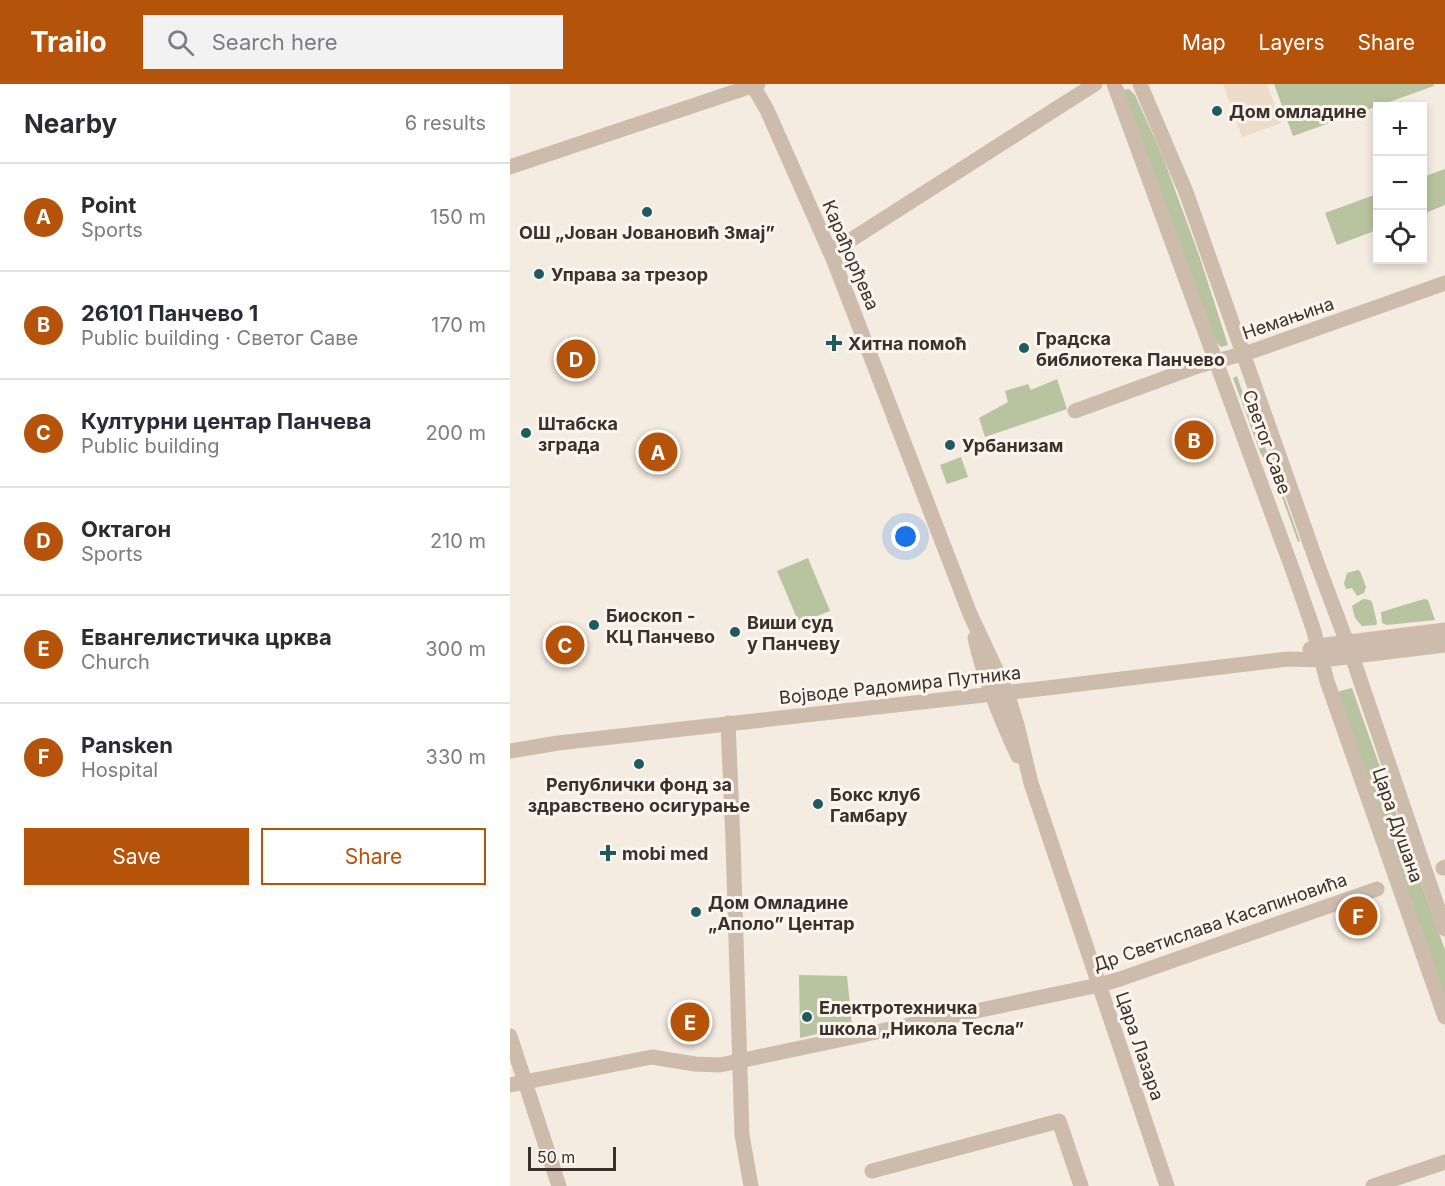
<!DOCTYPE html>
<html lang="en">
<head>
<meta charset="utf-8">
<style>
	body { margin:0; font-family:Inter,sans-serif; background:#f2f2f3; color:#2b2b33 }
	.controls { position:absolute; right:18px; top:18px; display:grid; overflow:hidden; border-radius:0px; box-shadow:0 3px 9px #0003 }
	.controls button { width:54px; height:54px; display:grid; place-items:center; padding:0; border:0; border-bottom:2px solid #e1e1e2; background:#fff; color:#2b2b33; font:30px sans-serif }
	.scale { position:absolute; left:18px; bottom:15px; width:88px; box-sizing:border-box; padding-left:6px; border:3px solid #3b302b; border-top:0; font-size:16px; line-height:21px; white-space:nowrap; color:#3b302b; -webkit-text-stroke:4px #fbf5ee; paint-order:stroke }
	.you { position:absolute; left:396px; top:453px; width:21px; height:21px; margin:-15px; border:4px solid #fff; border-radius:50%; background:#1a73e8; box-shadow:0 0 0 9px #1a73e833 }
	.badge { display:grid; place-items:center; width:39px; height:39px; border-radius:50%; background:#b45309; color:#fff; font-size:20px; font-weight:700 }
	.pin { position:absolute; translate:-50% -50%; border:3px solid #fff; box-shadow:0 2px 6px #0006 }
	.list { margin:0; padding:0; list-style:none }
	h2 { display:flex; justify-content:space-between; align-items:center; height:78px; margin:0; padding:0 24px; font-size:26px }
	h2 small { font-size:20px; font-weight:400; color:#7c7c81 }
	.list li { display:grid; grid-template-columns:39px 1fr auto; gap:18px; align-items:center; box-sizing:border-box; height:108px; padding:0 24px; border-top:2px solid #e1e1e2 }
	.list b { display:block; font-size:22px; white-space:nowrap }
	.list p { margin:0; font-size:20px; white-space:nowrap; color:#7c7c81 }
	.list em { font-size:20px; font-style:normal; color:#7c7c81 }
	.actions { display:flex; gap:12px; padding:18px 24px }
	.actions a { flex:1; padding:14px 0; border:2px solid #b45309; border-radius:0px; text-align:center; font-size:21px; color:#b45309 }
	.actions .main { background:#b45309; color:#fff }
	.icon { flex:none; width:33px; height:33px; fill:none; stroke:currentColor; stroke-width:2; stroke-linecap:round; stroke-linejoin:round }
	.map { position:relative; flex:none; width:935px; height:1102px; overflow:hidden }
	header { display:flex; align-items:center; gap:36px; box-sizing:border-box; height:84px; padding:0 30px; background:#b45309; color:#fff }
	header strong { font-size:28px }
	nav { display:flex; gap:33px; margin-inline-start:auto; font-size:21px }
	.search { width:420px; height:54px; background:#f2f2f3; display:flex; align-items:center; gap:15px; box-sizing:border-box; padding:0 21px; border-radius:0px; color:#7c7c81; font-size:22px }
	main { display:flex }
	aside { flex:1; background:#fff }
	.map>svg:first-child { display:block }
	.grass { fill:#b8c4a0 }
	.plaza { fill:#ecdcc8 }
	.lines { fill:none; stroke-linecap:round; stroke-linejoin:round }
	.minor { stroke:#cdbbac; stroke-width:15 }
	.poi-dot { fill:#1f5a5e; stroke:#fbf5ee; stroke-width:2 }
	.labels { text-anchor:middle; dominant-baseline:central; stroke-width:6; stroke-linejoin:round; paint-order:stroke }
	.poi-label { font-size:18px; font-weight:bold; fill:#3b302b; stroke:#fbf5ee; text-anchor:start }
	.street-label { font-size:18px; fill:#3b302b; stroke:#fbf5ee }
</style>
</head>
<body>
<header>
<strong>Trailo</strong>
<div class="search"><svg class="icon" aria-label="search" viewBox="0 0 24 24"><circle cx="10" cy="10" r="6"/><path d="M15 15l6 6"/></svg>Search here</div>
<nav><a>Map</a><a>Layers</a><a>Share</a></nav>
</header>
<main>
<aside>
<h2>Nearby<small>6 results</small></h2>
<ul class="list">
<li><span class="badge">A</span><div><b>Point</b><p>Sports</p></div><em>150 m</em></li>
<li><span class="badge">B</span><div><b>26101 Панчево 1</b><p>Public building · Светог Саве</p></div><em>170 m</em></li>
<li><span class="badge">C</span><div><b>Културни центар Панчева</b><p>Public building</p></div><em>200 m</em></li>
<li><span class="badge">D</span><div><b>Октагон</b><p>Sports</p></div><em>210 m</em></li>
<li><span class="badge">E</span><div><b>Евангелистичка црква</b><p>Church</p></div><em>300 m</em></li>
<li><span class="badge">F</span><div><b>Pansken</b><p>Hospital</p></div><em>330 m</em></li>
</ul>
<div class="actions"><a class="main">Save</a><a>Share</a></div>
</aside>
<div class="map">
<svg width="935" height="1102" viewBox="0 0 935 1102">
	<rect width="100%" height="100%" fill="#f4ebe1"/>
	<path class="grass" d="M 764,0 L 924,0 L 924,2 L 783,52 Z
		M 619,5 L 625,11 L 653,73 L 690,174 L 718,261 L 711,263 L 707,259 L 611,6 Z
		M 935,85 L 935,121 L 913,130 L 913,93 Z
		M 867,110 L 867,146 L 827,161 L 815,129 Z
		M 727,292 L 741,333 L 761,376 L 790,457 L 788,458 L 767,399 L 750,368 L 723,294 Z
		M 547,295 L 557,325 L 475,353 L 469,334 L 498,318 L 495,307 L 518,300 L 521,306 Z
		M 451,373 L 458,393 L 437,400 L 430,381 Z
		M 298,474 L 320,527 L 289,539 L 267,487 Z
		M 848,486 L 850,487 L 856,503 L 854,509 L 847,512 L 842,504 L 836,505 L 834,499 L 837,489 Z
		M 853,515 L 860,516 L 862,518 L 867,539 L 866,541 L 852,542 L 845,534 L 842,522 Z
		M 914,515 L 918,516 L 925,536 L 877,541 L 872,539 L 871,528 Z
		M 842,604 L 935,866 L 935,919 L 826,608 Z
		M 289,891 L 337,892 L 342,942 L 290,954 Z"/>
	<path class="plaza" d="M 713,0 L 757,0 L 771,39 L 732,53 Z"/>
	<g class="lines">
		<path class="minor" d="M 242,0 L 257,26 L 324,177 L 460,530 L 497,609 L 507,641 L 521,699 L 657,1102
			M 604,0 L 783,487 L 803,544 L 817,597 L 935,933
			M 630,0 L 676,108 L 807,479 L 842,572 L 935,845
			M 0,83 L 248,0
			M 319,166 L 336,159 L 585,0
			M 565,327 L 688,282 L 743,267 L 935,199
			M 465,554 C 474,595 490,634 508,672
			M 800,565 L 807,562 L 935,546
			M 218,639 L 223,757 L 232,1051 L 241,1102
			M 0,667 L 48,659 L 537,604 L 778,575 L 812,576 L 935,561
			M 933,784 L 935,783
			M 0,952 L 49,1102
			M 0,1001 L 142,973 L 185,980 L 210,981 L 589,901 L 610,895 L 867,805
			M 362,1087 L 549,1037 L 571,1102
			M 863,1102 L 935,1078"/>
	</g>
	<g class="poi-dot">
		<circle cx="707" cy="27" r="6"/>
		<circle cx="137" cy="128" r="6"/>
		<circle cx="29" cy="190" r="6"/>
		<path d="M321 250h6v6h6v6h-6v6h-6v-6h-6v-6h6z"/>
		<circle cx="514" cy="264" r="6"/>
		<circle cx="16" cy="349" r="6"/>
		<circle cx="440" cy="361" r="6"/>
		<circle cx="84" cy="541" r="6"/>
		<circle cx="225" cy="548" r="6"/>
		<circle cx="129" cy="680" r="6"/>
		<circle cx="308" cy="720" r="6"/>
		<path d="M95 760h6v6h6v6h-6v6h-6v-6h-6v-6h6z"/>
		<circle cx="186" cy="828" r="6"/>
		<circle cx="297" cy="933" r="6"/>
	</g>
	<g class="labels">
		<g class="poi-label">
			<text x="719" y="27">Дом омладине</text>
			<text x="137" y="148" text-anchor="middle">ОШ „Јован Јовановић Змај”</text>
			<text x="41" y="190">Управа за трезор</text>
			<text x="526" y="254">Градска<tspan x="526" dy="21">библиотека Панчево</tspan></text>
			<text x="338" y="259">Хитна помоћ</text>
			<text x="28" y="339">Штабска<tspan x="28" dy="21">зграда</tspan></text>
			<text x="452" y="361">Урбанизам</text>
			<text x="96" y="531">Биоскоп -<tspan x="96" dy="21">КЦ Панчево</tspan></text>
			<text x="237" y="538">Виши суд<tspan x="237" dy="21">у Панчеву</tspan></text>
			<text x="129" y="700" text-anchor="middle">Републички фонд за<tspan x="129" dy="21">здравствено осигурање</tspan></text>
			<text x="320" y="710">Бокс клуб<tspan x="320" dy="21">Гамбару</tspan></text>
			<text x="112" y="769">mobi med</text>
			<text x="198" y="818">Дом Омладине<tspan x="198" dy="21">„Аполо” Центар</tspan></text>
			<text x="309" y="923">Електротехничка<tspan x="309" dy="21">школа „Никола Тесла”</tspan></text>
		</g>
		<g class="street-label">
			<text transform="translate(341 171) rotate(67)">Карађорђева</text>
			<text transform="translate(778 234) rotate(-19)">Немањина</text>
			<text transform="translate(757 358) rotate(70)">Светог Саве</text>
			<text transform="translate(390 601) rotate(-6)">Војводе Радомира Путника</text>
			<text transform="translate(888 741) rotate(71)">Цара Душана</text>
			<text transform="translate(710 838) rotate(-19)">Др Светислава Касапиновића</text>
			<text transform="translate(630 962) rotate(71)">Цара Лазара</text>
		</g>
	</g>
</svg>
<div class="controls">
<button>+</button>
<button>−</button>
<button><svg class="icon" aria-label="locate" viewBox="0 0 24 24"><circle cx="12" cy="12" r="6"/><path d="M12 2v4M12 18v4M2 12h4M18 12h4"/></svg></button>
</div>
<div class="scale">50 m</div>
<div class="you"></div>
<div class="pin badge" style="left:148px;top:368px">A</div>
<div class="pin badge" style="left:684px;top:356px">B</div>
<div class="pin badge" style="left:55px;top:561px">C</div>
<div class="pin badge" style="left:66px;top:275px">D</div>
<div class="pin badge" style="left:180px;top:938px">E</div>
<div class="pin badge" style="left:848px;top:832px">F</div>
</div>
</main>
</body>
</html>
